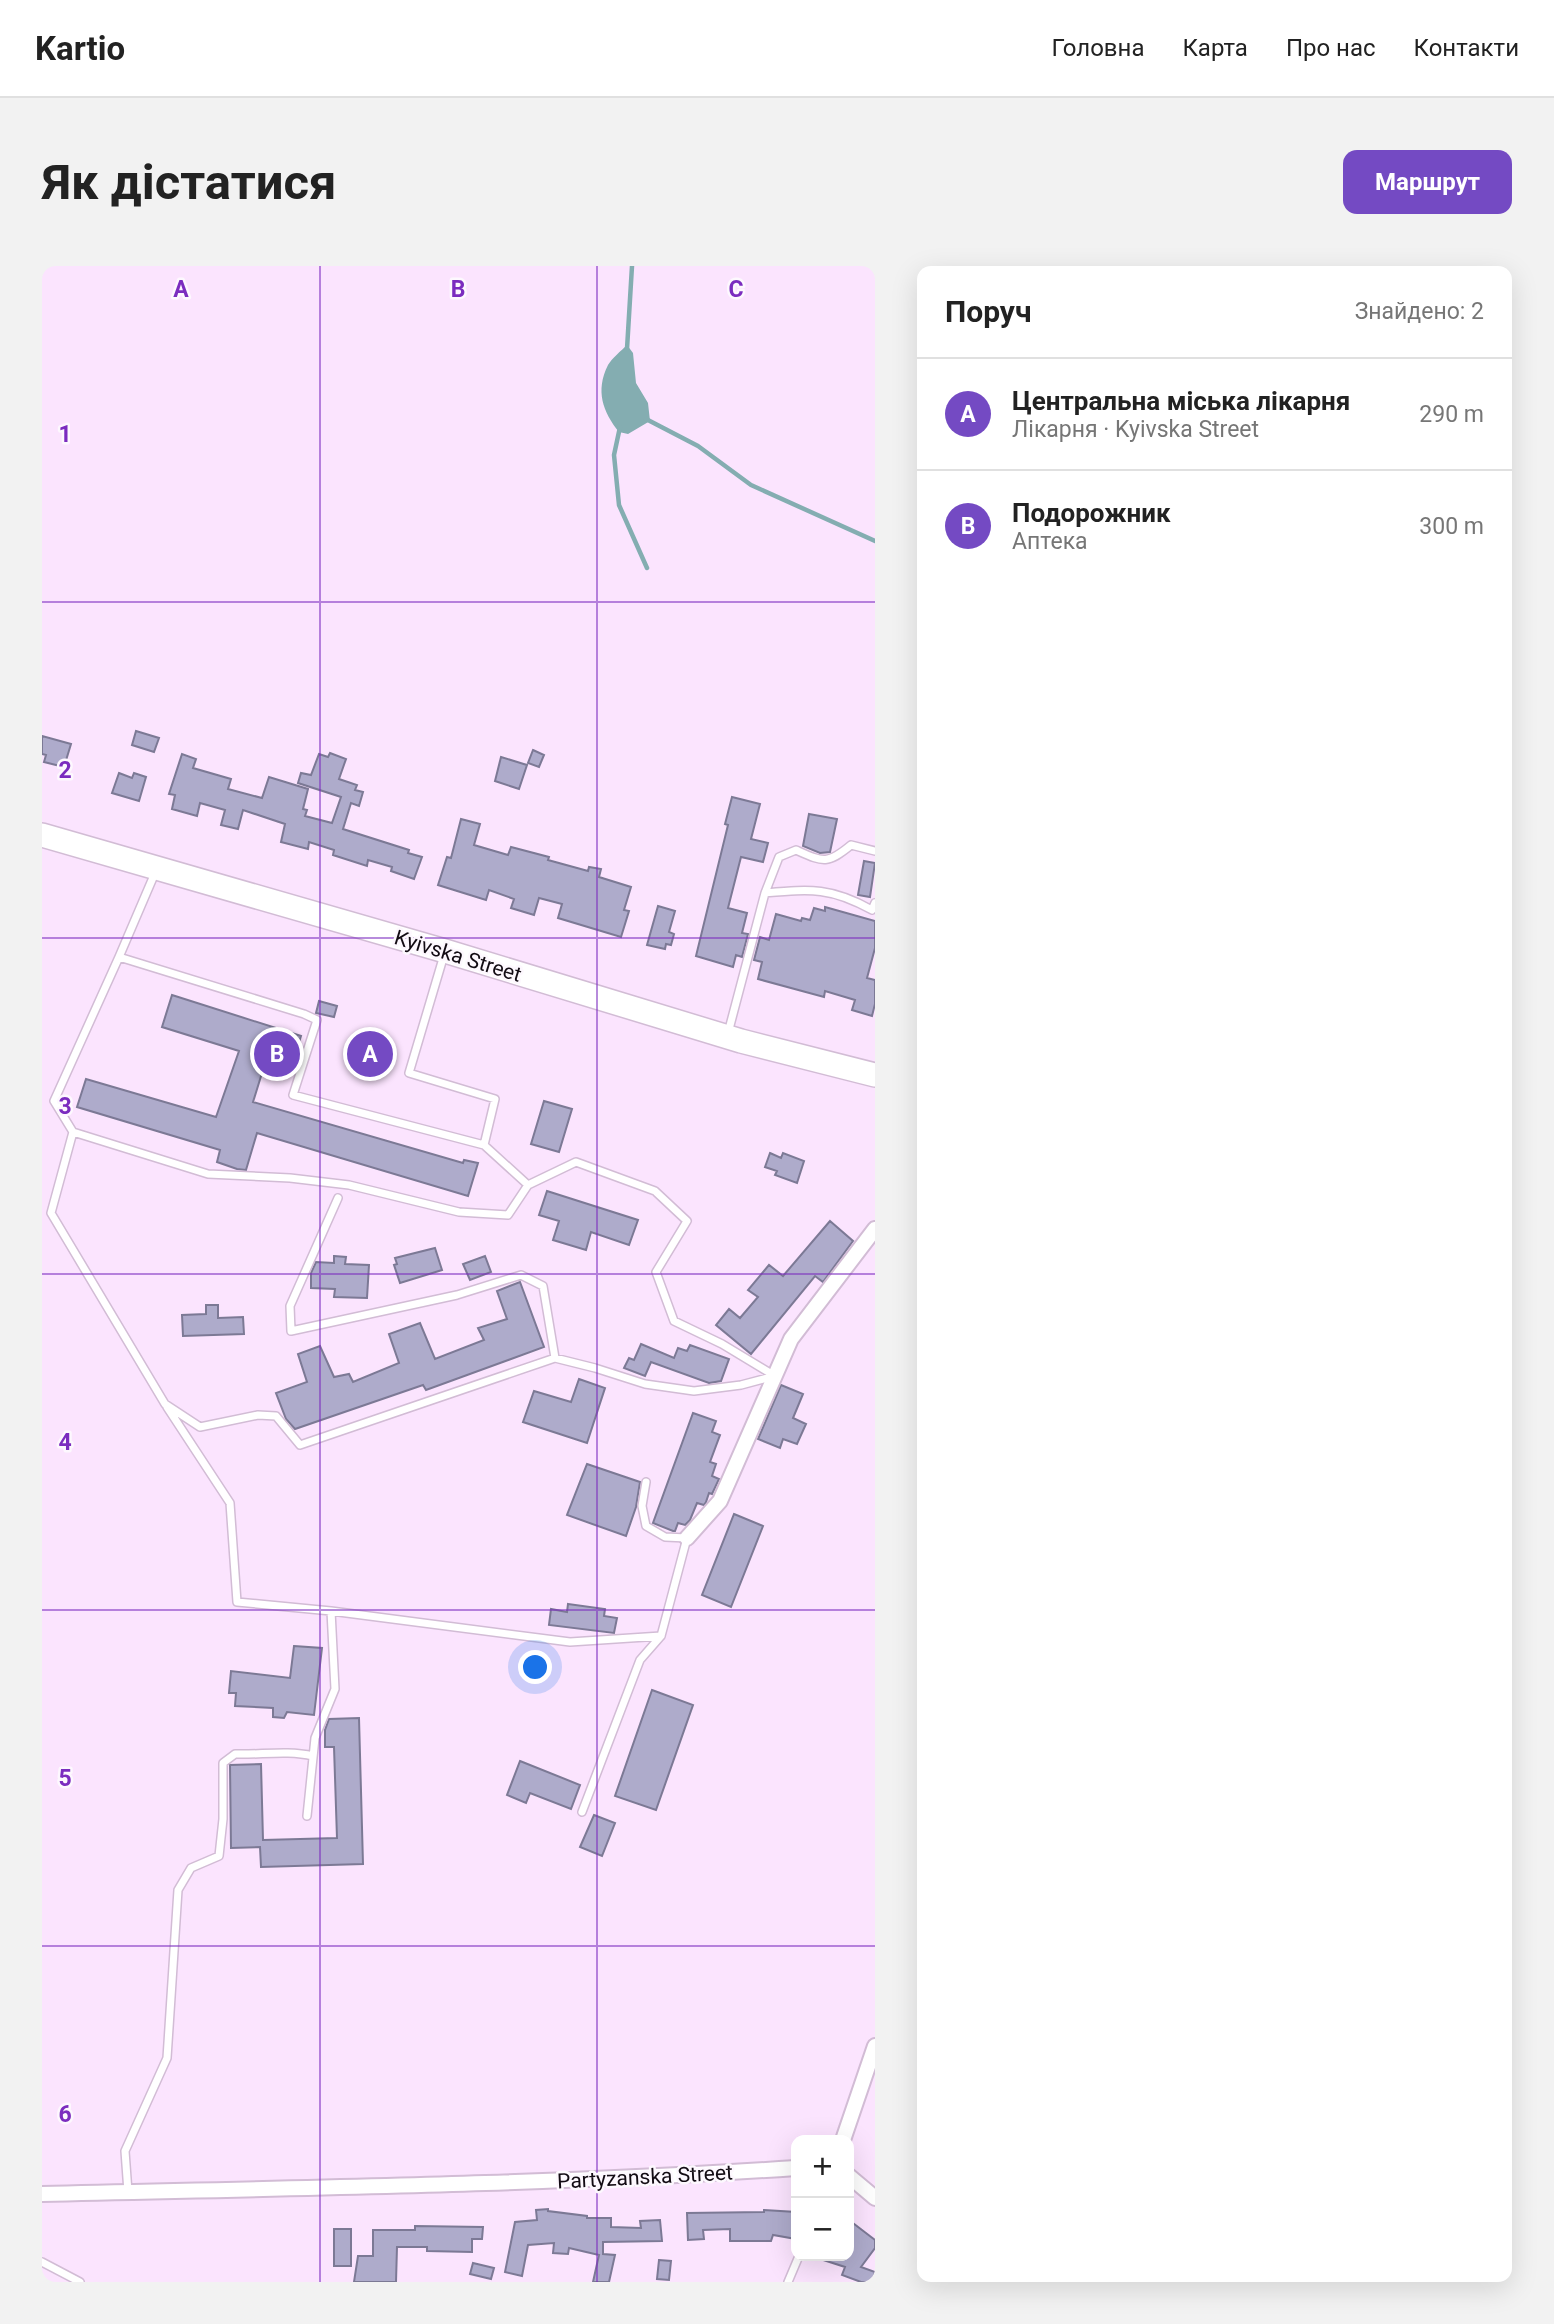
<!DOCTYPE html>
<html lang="uk">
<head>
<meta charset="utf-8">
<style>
	body { margin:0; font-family:Roboto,sans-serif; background:#f2f2f2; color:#222 }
	.controls { position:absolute; right:21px; bottom:21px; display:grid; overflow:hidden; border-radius:14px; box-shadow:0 7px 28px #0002 }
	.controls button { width:63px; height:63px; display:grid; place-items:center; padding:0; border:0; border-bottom:2px solid #e0e0e0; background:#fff; color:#222; font:35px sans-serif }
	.you { position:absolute; left:494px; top:1402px; width:24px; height:24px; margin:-18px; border:5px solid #fff; border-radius:50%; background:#1a73e8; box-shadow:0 0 0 10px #1a73e833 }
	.badge { display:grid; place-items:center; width:46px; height:46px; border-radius:50%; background:#744ac3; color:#fff; font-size:23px; font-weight:700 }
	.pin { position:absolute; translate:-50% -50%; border:4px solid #fff; box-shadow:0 2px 7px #0006 }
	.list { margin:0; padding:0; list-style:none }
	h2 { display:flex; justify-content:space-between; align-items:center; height:91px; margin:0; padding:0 28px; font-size:30px }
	h2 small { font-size:23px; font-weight:400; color:#767676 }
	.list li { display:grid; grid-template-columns:46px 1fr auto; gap:21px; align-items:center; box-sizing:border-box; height:112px; padding:0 28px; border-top:2px solid #e0e0e0 }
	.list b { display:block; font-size:26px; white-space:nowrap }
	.list p { margin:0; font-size:23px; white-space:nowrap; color:#767676 }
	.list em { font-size:23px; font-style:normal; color:#767676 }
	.map { position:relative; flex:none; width:833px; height:2016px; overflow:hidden; border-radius:14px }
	header { display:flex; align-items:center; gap:42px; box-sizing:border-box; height:98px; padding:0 35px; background:#fff; border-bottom:2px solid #e0e0e0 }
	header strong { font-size:33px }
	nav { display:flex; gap:38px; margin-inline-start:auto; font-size:24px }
	.intro { display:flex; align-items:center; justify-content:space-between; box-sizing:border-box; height:168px; padding:0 42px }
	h1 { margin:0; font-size:49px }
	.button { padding:18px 32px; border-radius:14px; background:#744ac3; color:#fff; font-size:24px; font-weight:700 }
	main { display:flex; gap:42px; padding:0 42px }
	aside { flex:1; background:#fff; border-radius:14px; box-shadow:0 7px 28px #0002 }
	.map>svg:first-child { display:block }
	.water { fill:#84adb1 }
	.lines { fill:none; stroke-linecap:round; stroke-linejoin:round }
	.stream { stroke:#84adb1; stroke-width:4.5 }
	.building { fill:#aeabcb; stroke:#7c7995; stroke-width:2 }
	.service-casing { stroke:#d2bcd5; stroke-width:10 }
	.minor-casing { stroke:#d2bcd5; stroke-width:18 }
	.primary-casing { stroke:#d2bcd5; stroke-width:26 }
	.service { stroke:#fff; stroke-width:7 }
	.minor { stroke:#fff; stroke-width:14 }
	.primary { stroke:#fff; stroke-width:23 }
	.grid { fill:none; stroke:#7b2cbf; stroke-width:2; stroke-opacity:0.55 }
	.labels { text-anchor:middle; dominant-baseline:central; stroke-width:5; stroke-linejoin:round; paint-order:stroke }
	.street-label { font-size:21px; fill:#120b13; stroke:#fdf8fe }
	.grid-label { font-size:23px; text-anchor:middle; font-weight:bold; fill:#7b2cbf; stroke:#fdf8fe; stroke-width:5; stroke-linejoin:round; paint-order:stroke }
</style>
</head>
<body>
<header>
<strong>Kartio</strong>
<nav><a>Головна</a><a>Карта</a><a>Про нас</a><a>Контакти</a></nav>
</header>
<div class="intro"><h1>Як дістатися</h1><a class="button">Маршрут</a></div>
<main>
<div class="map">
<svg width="833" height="2016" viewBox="0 0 833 2016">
	<rect width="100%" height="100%" fill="#fbe4fe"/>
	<path class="water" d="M 585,79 L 591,87 L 594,117 L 606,137 L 608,155 L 586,168 L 577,166 C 561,146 553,125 566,99 C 570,92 579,85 585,79 Z"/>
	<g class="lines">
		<path class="stream" d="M 585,83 L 590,0
			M 604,153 L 656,180 L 709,219 L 833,275
			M 578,161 L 572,189 L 577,239 L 605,302"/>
	</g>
	<path class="building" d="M 94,465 L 117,472 L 112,486 L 90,479 Z
		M 0,470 L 29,478 L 22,501 L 2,496 L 4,489 L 0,488 Z
		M 491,484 L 502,489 L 497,501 L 486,497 Z
		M 288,487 L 304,493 L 297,513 L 315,519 L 313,524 L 321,526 L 317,540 L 309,537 L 301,563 L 367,584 L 366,587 L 380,591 L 372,613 L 349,605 L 350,601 L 326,594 L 325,600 L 291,589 L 292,584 L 267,576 L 266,583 L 239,576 L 243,558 L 201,544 L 196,563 L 179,559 L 183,544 L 158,537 L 155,550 L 130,543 L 133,529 L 127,528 L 140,488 L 154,493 L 151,502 L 189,513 L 186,523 L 220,532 L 227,511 L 266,523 L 261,543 L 265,544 L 263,550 L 290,557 L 299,531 L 256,517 L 259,507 L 269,509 L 277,488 L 286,491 Z
		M 459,491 L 485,499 L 477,523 L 453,515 Z
		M 77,507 L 90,512 L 92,507 L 104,511 L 97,535 L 70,527 Z
		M 690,531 L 718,538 L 709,573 L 726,577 L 721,596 L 699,591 L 686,642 L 705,647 L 700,667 L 706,668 L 700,691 L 694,689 L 691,701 L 654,690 L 686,559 L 683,558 Z
		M 767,548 L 795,553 L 788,586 L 778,587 L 761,580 Z
		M 419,553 L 438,558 L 432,579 L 466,589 L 469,581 L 507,591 L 506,594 L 546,605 L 547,601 L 559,603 L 557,611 L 589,621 L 582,644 L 587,645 L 579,671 L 516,652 L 520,638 L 497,632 L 492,649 L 469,642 L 472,633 L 447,624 L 444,634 L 396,619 L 405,591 L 409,592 Z
		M 822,595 L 833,597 L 828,631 L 816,629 Z
		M 616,640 L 633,645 L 627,666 L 632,668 L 629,679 L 624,678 L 623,683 L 605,679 Z
		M 783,641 L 833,655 L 833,682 L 825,712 L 833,714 L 833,738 L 830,750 L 810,744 L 813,734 L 783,725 L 782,731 L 716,713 L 720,696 L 712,694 L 718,671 L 727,674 L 734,648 L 759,655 L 760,652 L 768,654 L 772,642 L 783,645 Z
		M 130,729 L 259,770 L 249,802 L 224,794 L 211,836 L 421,897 L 422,894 L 436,897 L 426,930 L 215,867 L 204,904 L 195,903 L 175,896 L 178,884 L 35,841 L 44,813 L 174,851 L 197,785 L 120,761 Z
		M 277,735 L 295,740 L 292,751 L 274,747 Z
		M 502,835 L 530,843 L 517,886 L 489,878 Z
		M 728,887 L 739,892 L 741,887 L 762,895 L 755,917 L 733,909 L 735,905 L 723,901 Z
		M 505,925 L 596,954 L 587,979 L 549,966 L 544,984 L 511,974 L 517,955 L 497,949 Z
		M 788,955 L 811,975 L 781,1016 L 773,1010 L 709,1088 L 674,1059 L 687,1043 L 698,1052 L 716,1031 L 706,1024 L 727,999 L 741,1010 Z
		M 393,982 L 400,1004 L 358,1017 L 352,999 L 355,998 L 353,992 Z
		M 292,990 L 304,991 L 303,998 L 327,999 L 325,1032 L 292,1031 L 293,1023 L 269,1022 L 269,1007 L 274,996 L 292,997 Z
		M 443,990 L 449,1006 L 428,1014 L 421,998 Z
		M 478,1016 L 502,1081 L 384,1124 L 381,1119 L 253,1163 L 244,1153 L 234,1127 L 265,1116 L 256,1088 L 278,1080 L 292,1111 L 307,1108 L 311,1116 L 357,1097 L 347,1068 L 378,1057 L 393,1093 L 442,1074 L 436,1062 L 465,1053 L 455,1025 Z
		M 164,1039 L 176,1039 L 176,1052 L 201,1051 L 202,1068 L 141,1070 L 140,1049 L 164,1048 Z
		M 599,1078 L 632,1092 L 636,1082 L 645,1085 L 648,1079 L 687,1093 L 679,1115 L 667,1117 L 609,1096 L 603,1110 L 582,1102 L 587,1092 L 592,1094 Z
		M 537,1113 L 563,1122 L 545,1177 L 481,1156 L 492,1125 L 529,1136 Z
		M 739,1119 L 761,1128 L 751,1152 L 764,1158 L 755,1178 L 741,1173 L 738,1182 L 716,1173 Z
		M 651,1147 L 674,1155 L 670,1166 L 678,1169 L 668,1196 L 674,1198 L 670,1210 L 677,1213 L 670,1228 L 667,1227 L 664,1236 L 662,1239 L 655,1237 L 648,1254 L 643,1259 L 636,1257 L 633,1265 L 631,1265 L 611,1257 Z
		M 545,1198 L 598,1216 L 594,1241 L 584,1270 L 525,1249 Z
		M 692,1248 L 721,1260 L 689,1341 L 660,1329 Z
		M 526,1338 L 563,1343 L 562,1350 L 575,1352 L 572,1367 L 507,1359 L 509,1343 L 525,1346 Z
		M 252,1380 L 280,1382 L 272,1449 L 245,1446 L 242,1452 L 231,1451 L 231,1442 L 193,1440 L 194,1427 L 187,1427 L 189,1405 L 248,1412 Z
		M 610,1424 L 651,1439 L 614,1544 L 573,1530 Z
		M 317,1452 L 321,1598 L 219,1601 L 218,1581 L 189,1582 L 188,1499 L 219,1498 L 221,1574 L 295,1572 L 292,1481 L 283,1481 L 283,1464 L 287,1453 Z
		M 478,1495 L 538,1519 L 529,1543 L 488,1527 L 484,1537 L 465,1529 Z
		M 552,1549 L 573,1557 L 560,1590 L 538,1581 Z
		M 506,1943 L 506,1945 L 545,1950 L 545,1952 L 569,1952 L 569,1961 L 599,1962 L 598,1955 L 618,1954 L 620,1975 L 561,1976 L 561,1988 L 573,1989 L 567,2016 L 551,2016 L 557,1989 L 527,1982 L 526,1988 L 511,1987 L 512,1977 L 486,1979 L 480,2010 L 463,2006 L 473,1956 L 495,1954 L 494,1944 Z
		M 722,1944 L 754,1946 L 754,1973 L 731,1969 L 729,1975 L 688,1975 L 688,1963 L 661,1964 L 662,1973 L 646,1974 L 645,1947 L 722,1946 Z
		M 807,1954 L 833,1974 L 833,1982 L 819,2001 L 833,2006 L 830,2016 L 819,2016 L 800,2009 L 803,2001 L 775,1992 L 775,1990 L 807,1990 Z
		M 373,1960 L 441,1961 L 440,1973 L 430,1973 L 430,1986 L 385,1985 L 385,1981 L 355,1981 L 354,2016 L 312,2016 L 316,1990 L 331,1990 L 331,1964 L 373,1964 Z
		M 292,1963 L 309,1963 L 309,2000 L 292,2000 Z
		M 617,1994 L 629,1995 L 627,2014 L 615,2013 Z
		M 431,1997 L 452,2002 L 449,2013 L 428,2008 Z"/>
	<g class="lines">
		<defs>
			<path id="service" d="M 113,607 L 77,691 L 12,835 L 31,866 L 166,908 L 248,912 L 307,919 L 417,946 L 466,949 L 486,919 L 534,896 L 613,925 L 645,955 L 614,1006 L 632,1055 L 680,1078 L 733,1110
				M 723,627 C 769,623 789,621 830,644 L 833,637
				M 402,689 L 367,807 L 453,833 L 442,879
				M 77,691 L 262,748 L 275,754 L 251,829 L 442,879 L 486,919
				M 686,767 L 723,627 L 737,591 L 754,584 C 781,596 785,599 809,579 L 833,585
				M 31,866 L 9,947 L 123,1138 L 158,1161 L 216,1149 L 234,1150 L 258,1179 L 513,1092 L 553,1102 L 603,1118 L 652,1125 L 699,1119 L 733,1110
				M 296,932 L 248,1040 L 249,1065 L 415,1029 L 479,1009 L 501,1020 L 513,1092
				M 125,1141 L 188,1237 L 195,1336 L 289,1345 L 528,1376 L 619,1370 L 645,1272 L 623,1271 L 604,1260 L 600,1240 L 604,1216
				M 540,1546 L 598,1394 L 619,1370
				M 265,1550 L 273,1472 L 293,1423 L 289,1345
				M 86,1926 L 83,1885 L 125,1792 L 136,1624 L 149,1602 L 177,1590 L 181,1553 L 181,1497 L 193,1488 C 219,1489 245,1484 271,1490
				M 0,1996 L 38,2016
				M 746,2016 L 757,1990"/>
			<path id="minor" d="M 645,1272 L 678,1235 L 749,1073 L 833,963
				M 801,1874 L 833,1780
				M 807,1910 L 833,1932
				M 0,1928 C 252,1922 503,1919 754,1902"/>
			<path id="primary" d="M 0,569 L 403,685 L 699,775 L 833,809"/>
		</defs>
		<use href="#service" class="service-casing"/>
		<use href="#minor" class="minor-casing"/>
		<use href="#primary" class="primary-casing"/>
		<use href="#service" class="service"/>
		<use href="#minor" class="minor"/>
		<use href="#primary" class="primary"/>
	</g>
	<path class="grid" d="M 278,0 L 278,2016M 555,0 L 555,2016M 0,336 L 833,336M 0,672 L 833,672M 0,1008 L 833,1008M 0,1344 L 833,1344M 0,1680 L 833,1680"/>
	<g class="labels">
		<g class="street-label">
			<text transform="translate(416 690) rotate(17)">Kyivska Street</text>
			<text transform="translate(603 1911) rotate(-3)">Partyzanska Street</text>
		</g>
	</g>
	<g class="grid-label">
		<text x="139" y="31">A</text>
		<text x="416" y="31">B</text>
		<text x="694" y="31">C</text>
		<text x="23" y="176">1</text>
		<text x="23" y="512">2</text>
		<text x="23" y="848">3</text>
		<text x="23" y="1184">4</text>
		<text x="23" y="1520">5</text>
		<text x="23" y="1856">6</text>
	</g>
</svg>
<div class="controls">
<button>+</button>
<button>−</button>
</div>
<div class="you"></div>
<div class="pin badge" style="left:328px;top:788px">A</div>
<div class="pin badge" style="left:235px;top:788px">B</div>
</div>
<aside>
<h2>Поруч<small>Знайдено: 2</small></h2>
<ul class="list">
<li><span class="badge">A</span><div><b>Центральна міська лікарня</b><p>Лікарня · Kyivska Street</p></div><em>290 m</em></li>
<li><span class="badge">B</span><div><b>Подорожник</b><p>Аптека</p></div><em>300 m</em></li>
</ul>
</aside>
</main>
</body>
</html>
